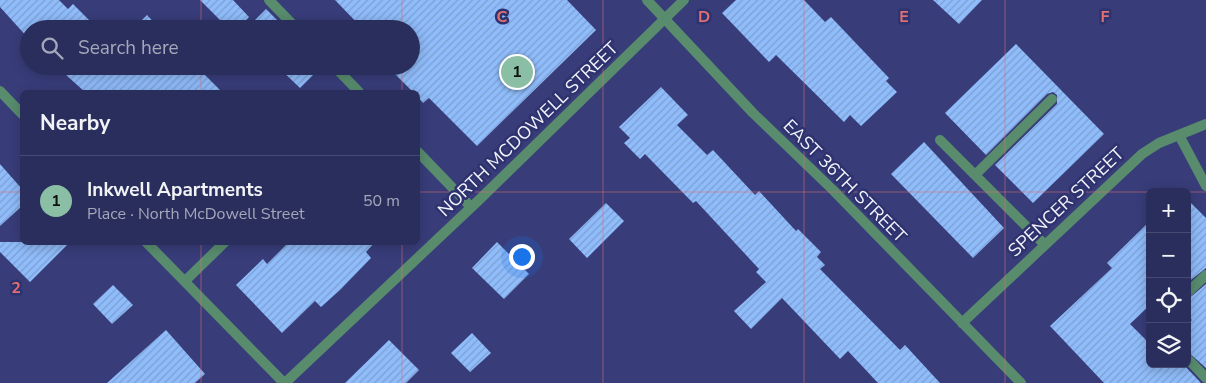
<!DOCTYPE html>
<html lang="en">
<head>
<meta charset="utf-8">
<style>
	body { margin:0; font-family:"Nunito Sans",sans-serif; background:#363a65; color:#f1f3f6 }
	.controls { position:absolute; right:15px; bottom:15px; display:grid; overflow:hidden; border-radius:8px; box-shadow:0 2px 12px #0003 }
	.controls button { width:45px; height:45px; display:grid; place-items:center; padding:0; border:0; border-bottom:1px solid #464a72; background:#2a2e5c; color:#f1f3f6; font:25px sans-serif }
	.you { position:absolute; left:521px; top:256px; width:18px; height:18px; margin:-12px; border:4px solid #fff; border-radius:50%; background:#1a73e8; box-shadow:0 0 0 8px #1a73e833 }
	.badge { display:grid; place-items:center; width:32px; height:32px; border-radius:50%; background:#8abfa5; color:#111; font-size:16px; font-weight:700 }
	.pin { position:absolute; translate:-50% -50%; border:2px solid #fff; box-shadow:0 1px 5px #0006 }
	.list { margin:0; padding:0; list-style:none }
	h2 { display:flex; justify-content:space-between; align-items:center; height:65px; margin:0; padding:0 20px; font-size:21px }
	h2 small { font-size:16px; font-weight:400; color:#a5a8bb }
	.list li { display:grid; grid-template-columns:32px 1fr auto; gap:15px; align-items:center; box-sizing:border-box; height:90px; padding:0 20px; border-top:1px solid #464a72 }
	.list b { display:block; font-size:19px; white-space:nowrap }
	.list p { margin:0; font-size:16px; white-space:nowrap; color:#a5a8bb }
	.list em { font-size:16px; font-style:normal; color:#a5a8bb }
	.icon { flex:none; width:28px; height:28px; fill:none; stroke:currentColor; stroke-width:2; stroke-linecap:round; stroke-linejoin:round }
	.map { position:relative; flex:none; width:1206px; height:383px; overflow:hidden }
	.search { position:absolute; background:#2a2e5c; box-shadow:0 2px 12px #0003; left:20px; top:20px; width:400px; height:55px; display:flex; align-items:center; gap:12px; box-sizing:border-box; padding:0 18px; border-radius:28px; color:#a5a8bb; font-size:19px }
	.panel { position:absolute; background:#2a2e5c; box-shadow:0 2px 12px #0003; left:20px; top:90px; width:400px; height:155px; border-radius:8px }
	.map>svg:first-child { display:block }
	.building { fill:url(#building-hatch) }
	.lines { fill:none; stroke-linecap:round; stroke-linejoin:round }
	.service { stroke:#588c6d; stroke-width:10 }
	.minor { stroke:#588c6d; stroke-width:10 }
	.tertiary { stroke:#588c6d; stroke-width:10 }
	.grid { fill:none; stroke:#e06f72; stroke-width:1; stroke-opacity:0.55 }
	.labels { text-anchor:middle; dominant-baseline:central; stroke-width:5; stroke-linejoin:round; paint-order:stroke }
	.street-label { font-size:18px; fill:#f2f4fb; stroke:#2e326e }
	.grid-label { font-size:16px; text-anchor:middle; font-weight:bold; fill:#e06f72; stroke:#2e326e; stroke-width:5; stroke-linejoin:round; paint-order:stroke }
</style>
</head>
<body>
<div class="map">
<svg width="1206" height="383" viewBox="0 0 1206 383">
	<defs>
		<pattern id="building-hatch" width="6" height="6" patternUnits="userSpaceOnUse" patternTransform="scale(1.25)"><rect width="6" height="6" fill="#8fbcfb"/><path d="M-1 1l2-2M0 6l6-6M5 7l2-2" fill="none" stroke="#7e9fcf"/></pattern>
	</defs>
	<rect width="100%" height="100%" fill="#383d7a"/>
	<path class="building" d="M 0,0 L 59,0 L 68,9 L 73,4 L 98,29 L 29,29 L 29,39 L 0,7 Z
		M 200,0 L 233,0 L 249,17 L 237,29 L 229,29 Z
		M 335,0 L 567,0 L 596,30 L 477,146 L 429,98 L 423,103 L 418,97 L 418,92 L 413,92 L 387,66 L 411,66 L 411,29 L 363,29 Z
		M 736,0 L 804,0 L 825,22 L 831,17 L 889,78 L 886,81 L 897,92 L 861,126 L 850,115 L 844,122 L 776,55 L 769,62 L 722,13 Z
		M 933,0 L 982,0 L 959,24 Z
		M 266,9 L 286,29 L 256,29 L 251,24 Z
		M 147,15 L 160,29 L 133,29 Z
		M 1016,44 L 1104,134 L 1033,203 L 995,165 L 1057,104 L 1057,95 L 1053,92 L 1047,94 L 986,155 L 945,113 Z
		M 56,66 L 196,66 L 222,92 L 85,92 Z
		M 277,66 L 322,66 L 300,88 Z
		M 661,87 L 688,115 L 677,125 L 707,155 L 713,150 L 755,195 L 759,191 L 796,231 L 798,229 L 821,252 L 817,257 L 825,265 L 820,269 L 900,350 L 905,345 L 940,383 L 878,383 L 848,351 L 840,359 L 782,298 L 751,329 L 734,311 L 766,282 L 756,272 L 759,269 L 696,201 L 693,203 L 645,154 L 640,159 L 624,143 L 630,138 L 619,127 Z
		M 924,142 L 1004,228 L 973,258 L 891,174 Z
		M 0,164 L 22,189 L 22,206 L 0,226 Z
		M 1187,199 L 1206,218 L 1206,268 L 1187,283 Z
		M 606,203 L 624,221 L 587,258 L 569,239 Z
		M 1150,221 L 1150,305 L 1130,324 L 1150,344 L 1150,364 L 1183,364 L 1201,383 L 1104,383 L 1050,326 L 1112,268 L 1107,263 Z
		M 0,242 L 70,242 L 30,282 L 0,252 Z
		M 289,242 L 375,242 L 366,252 L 371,258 L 340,290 L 321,307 L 315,301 L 282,333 L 236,285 L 263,259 L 267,264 Z
		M 497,242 L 529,274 L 504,299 L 472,268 Z
		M 1206,284 L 1206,368 L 1187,351 L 1187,324 L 1192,320 L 1187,315 L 1187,300 Z
		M 113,285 L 133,305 L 112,324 L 93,304 Z
		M 166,330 L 205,374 L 195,383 L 107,383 Z
		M 472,333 L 491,353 L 470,372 L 451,353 Z
		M 389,340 L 419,370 L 406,383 L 345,383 Z"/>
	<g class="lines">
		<path class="service" d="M 269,0 L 297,29
			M 334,66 L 359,92
			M 418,152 L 471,207
			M 185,281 L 225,242"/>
		<path class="minor" d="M 0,91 L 22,114
			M 1179,135 L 1206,186
			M 940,140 L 1044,244
			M 975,175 L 1052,99
			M 146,242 L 284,383
			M 1187,293 L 1206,275
			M 962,323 L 1142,154 L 1159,143 L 1206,124
			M 1187,358 L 1206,378
			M 285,383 L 479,200 L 684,0"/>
		<path class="tertiary" d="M 647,0 L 753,113 L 833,190 L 1021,383"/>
	</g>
	<path class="grid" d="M 201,0 L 201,29M 402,0 L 402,29M 603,0 L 603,383M 804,0 L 804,383M 1005,0 L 1005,383M 201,66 L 201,92M 402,66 L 402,92M 0,192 L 22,192M 418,192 L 1206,192M 201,242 L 201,383M 402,242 L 402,383"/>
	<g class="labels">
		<g class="street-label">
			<text transform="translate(528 129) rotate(-44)">NORTH MCDOWELL STREET</text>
			<text transform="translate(845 181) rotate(45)">EAST 36TH STREET</text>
			<text transform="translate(1066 202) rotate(-43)">SPENCER STREET</text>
		</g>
	</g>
	<g class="grid-label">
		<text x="502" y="22">C</text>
		<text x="704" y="22">D</text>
		<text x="904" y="22">E</text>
		<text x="1105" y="22">F</text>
		<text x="16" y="293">2</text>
	</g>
</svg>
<div class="controls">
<button>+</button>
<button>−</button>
<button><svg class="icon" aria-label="locate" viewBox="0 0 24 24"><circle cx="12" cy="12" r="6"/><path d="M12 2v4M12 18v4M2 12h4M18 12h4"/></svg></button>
<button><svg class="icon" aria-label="layers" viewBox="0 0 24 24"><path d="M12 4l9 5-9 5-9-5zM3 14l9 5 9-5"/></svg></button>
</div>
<div class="you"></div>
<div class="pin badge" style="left:517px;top:72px">1</div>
<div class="search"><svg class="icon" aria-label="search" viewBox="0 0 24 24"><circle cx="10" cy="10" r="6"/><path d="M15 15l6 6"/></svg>Search here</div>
<section class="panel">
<h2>Nearby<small></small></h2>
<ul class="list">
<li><span class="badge">1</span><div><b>Inkwell Apartments</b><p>Place · North McDowell Street</p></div><em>50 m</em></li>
</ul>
</section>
</div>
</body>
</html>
